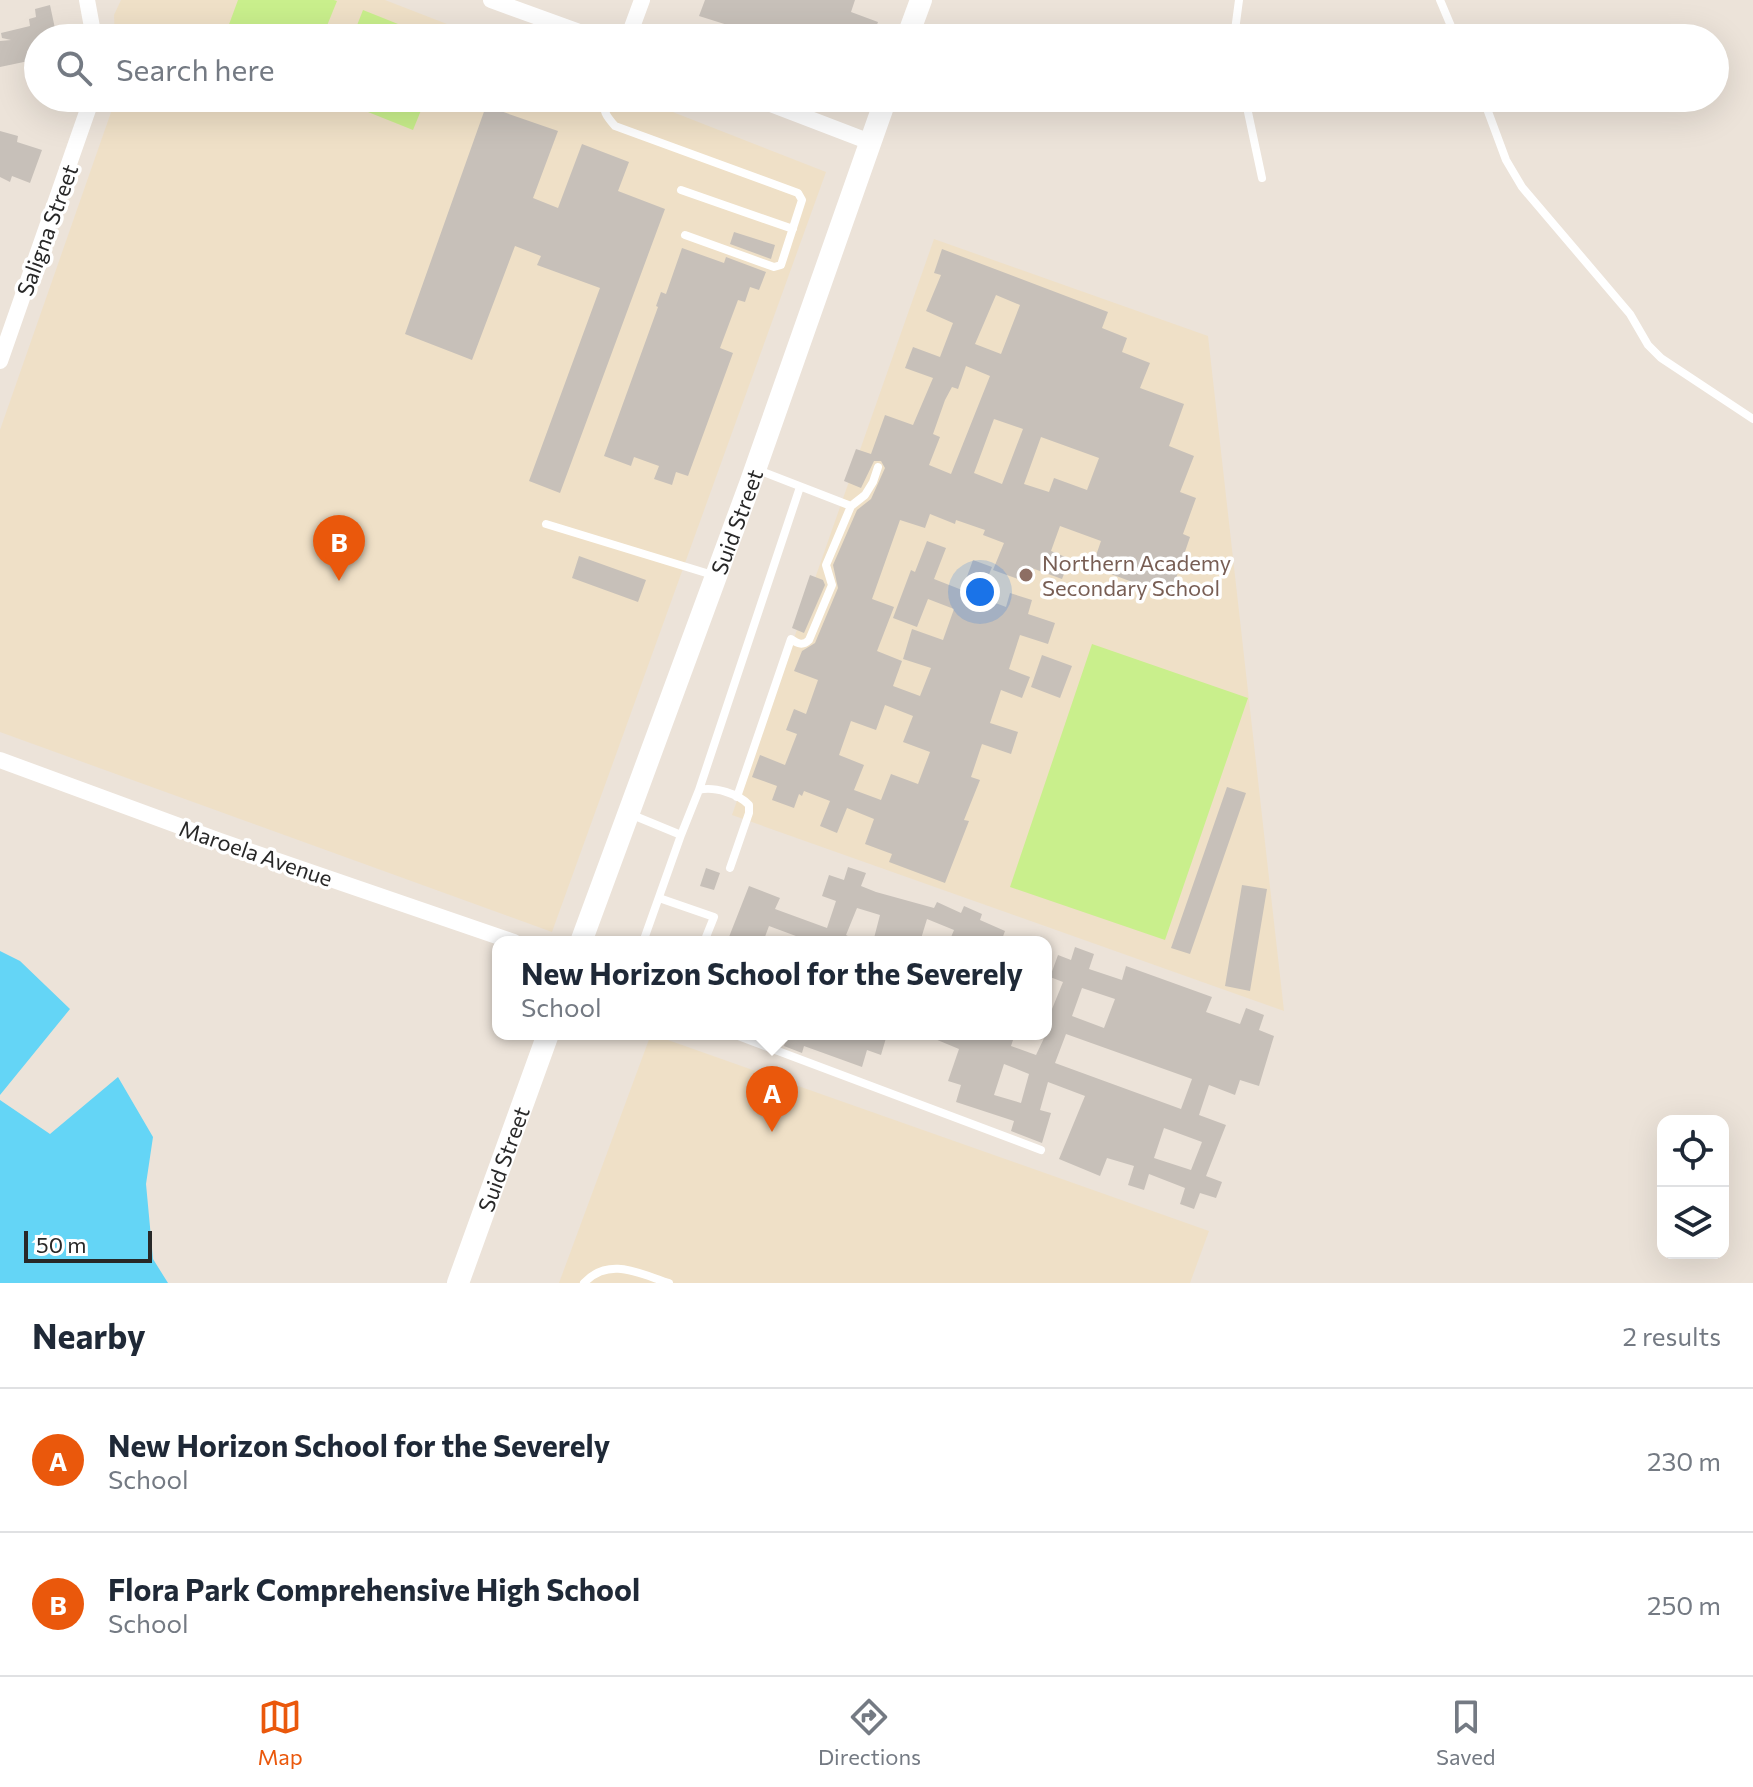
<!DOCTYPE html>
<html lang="en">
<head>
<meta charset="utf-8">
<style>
	body { margin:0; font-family:Commissioner,sans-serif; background:#f2f2f3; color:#1f2937 }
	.controls { position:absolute; right:24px; bottom:24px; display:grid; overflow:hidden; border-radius:16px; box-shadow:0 8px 32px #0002 }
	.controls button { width:72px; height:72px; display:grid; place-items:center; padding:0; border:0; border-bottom:2px solid #e0e1e3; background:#fff; color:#1f2937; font:40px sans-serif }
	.scale { position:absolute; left:24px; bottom:20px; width:128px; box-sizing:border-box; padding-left:8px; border:4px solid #282828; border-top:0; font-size:22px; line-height:28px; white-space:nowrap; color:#282828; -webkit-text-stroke:6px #fff; paint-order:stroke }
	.you { position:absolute; left:980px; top:592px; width:28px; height:28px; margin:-20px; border:6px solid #fff; border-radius:50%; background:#1a73e8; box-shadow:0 0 0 12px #1a73e833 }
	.badge { display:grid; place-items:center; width:52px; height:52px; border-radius:50%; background:#ea580c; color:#fff; font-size:26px; font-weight:700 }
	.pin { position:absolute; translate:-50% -66px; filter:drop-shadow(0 2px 4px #0008) }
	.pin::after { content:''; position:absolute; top:42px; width:28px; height:24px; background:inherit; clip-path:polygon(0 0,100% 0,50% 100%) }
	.popup { position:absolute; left:492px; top:936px; width:560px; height:104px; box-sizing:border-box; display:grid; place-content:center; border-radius:16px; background:#fff; filter:drop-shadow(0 2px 6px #0005); font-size:26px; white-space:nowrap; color:#747a83 }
	.popup b { font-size:30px; color:#1f2937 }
	.popup::after { content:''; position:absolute; left:50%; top:100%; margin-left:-16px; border:16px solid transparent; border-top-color:#fff }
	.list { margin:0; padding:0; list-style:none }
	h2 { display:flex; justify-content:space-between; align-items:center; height:104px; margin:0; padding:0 32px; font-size:34px }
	h2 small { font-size:26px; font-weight:400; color:#747a83 }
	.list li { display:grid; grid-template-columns:52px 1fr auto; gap:24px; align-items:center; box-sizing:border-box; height:144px; padding:0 32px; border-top:2px solid #e0e1e3 }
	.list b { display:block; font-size:30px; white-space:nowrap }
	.list p { margin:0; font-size:26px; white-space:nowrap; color:#747a83 }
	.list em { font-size:26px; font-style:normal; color:#747a83 }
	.icon { flex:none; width:44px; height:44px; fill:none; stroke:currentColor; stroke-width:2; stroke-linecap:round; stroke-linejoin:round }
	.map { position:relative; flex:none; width:1753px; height:1283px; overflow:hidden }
	.search { position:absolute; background:#fff; box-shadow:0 8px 32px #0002; left:24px; right:24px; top:24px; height:88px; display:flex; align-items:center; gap:20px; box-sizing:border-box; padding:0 28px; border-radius:44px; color:#747a83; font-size:30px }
	.sheet { height:392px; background:#fff }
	nav { display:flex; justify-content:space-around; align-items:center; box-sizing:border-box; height:112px; border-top:2px solid #e0e1e3; background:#fff; font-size:22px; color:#747a83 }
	nav a { display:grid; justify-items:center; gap:4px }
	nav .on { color:#ea580c }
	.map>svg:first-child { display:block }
	.education { fill:#efe0c7 }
	.pitch { fill:#c9ef8c }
	.water { fill:#64d5f6 }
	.building { fill:#c7c0b9; fill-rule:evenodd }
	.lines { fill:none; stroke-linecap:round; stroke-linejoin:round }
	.lane { stroke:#fff; stroke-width:8 }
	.street { stroke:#fff; stroke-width:16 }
	.secondary { stroke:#fff; stroke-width:22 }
	.education-dot { fill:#8d6e63; stroke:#fff; stroke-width:3 }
	.labels { text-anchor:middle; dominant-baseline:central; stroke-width:7; stroke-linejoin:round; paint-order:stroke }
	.street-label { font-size:22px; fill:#282828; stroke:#fff }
	.education-label { font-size:22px; fill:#785e54; stroke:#fff; text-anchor:start }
</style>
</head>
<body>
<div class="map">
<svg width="1753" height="1283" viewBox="0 0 1753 1283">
	<rect width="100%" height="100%" fill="#ece3d9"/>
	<path class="education" d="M 121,0 L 385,0 L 483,38 L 115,38 L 114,15 Z
		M 116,98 L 637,98 L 826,172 L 552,932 L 0,732 L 0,430 Z
		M 934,239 L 1208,336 L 1284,1011 L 732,815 Z
		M 651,1034 L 1209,1231 L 1190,1283 L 559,1283 Z"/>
	<path class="pitch" d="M 238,0 L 334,0 L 337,1 L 322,38 L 224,38 Z
		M 363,10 L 433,38 L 352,38 Z
		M 333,98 L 426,98 L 413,130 Z
		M 1092,644 L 1248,698 L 1165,940 L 1010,887 Z"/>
	<path class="water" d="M 0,951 L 20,961 L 70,1009 L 0,1095 Z
		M 118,1077 L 153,1137 L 146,1184 L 153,1259 L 168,1283 L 0,1283 L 0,1100 L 50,1134 Z"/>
	<path class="building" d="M 705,0 L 855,0 L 851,12 L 878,22 L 872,38 L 751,38 L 753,33 L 699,16 Z
		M 50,5 L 57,38 L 38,38 L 38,59 L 0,67 L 0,41 L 11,40 L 2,38 L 1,33 L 30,26 L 29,19 L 36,17 L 35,9 Z
		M 486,106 L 558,131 L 533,198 L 558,208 L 582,144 L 629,162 L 618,191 L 665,209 L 560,493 L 529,481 L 600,288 L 537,265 L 541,256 L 515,246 L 472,360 L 405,334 Z
		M 0,131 L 18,136 L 17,142 L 42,150 L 30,183 L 12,176 L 10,182 L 0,177 Z
		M 734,232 L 775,245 L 771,259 L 730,244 Z
		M 682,248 L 724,263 L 726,257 L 766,272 L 759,290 L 750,287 L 745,302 L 738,300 L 720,348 L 733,353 L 688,476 L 676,472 L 672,485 L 654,479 L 659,466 L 634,457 L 631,466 L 604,456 L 658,307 L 656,306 L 661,292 L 666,294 Z
		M 942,249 L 1108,312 L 1102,328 L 1127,338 L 1122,352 L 1150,363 L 1140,388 L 1184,404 L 1169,446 L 1194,456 L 1180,492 L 1196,498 L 1183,534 L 1190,537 L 1170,596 L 1092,567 L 1101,541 L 1060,526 L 1051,551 L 1070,559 L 1062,579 L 1026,566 L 1021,580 L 993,570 L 1004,543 L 983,535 L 985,530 L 956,520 L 955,524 L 930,514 L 925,528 L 900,520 L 872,599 L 894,607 L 877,651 L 902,661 L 893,686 L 920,696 L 931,668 L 903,659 L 912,629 L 943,640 L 954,609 L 928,599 L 917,627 L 893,618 L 911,570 L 915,572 L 927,541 L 946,548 L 934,579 L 962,590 L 973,560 L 992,567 L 980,597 L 1006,607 L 1010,593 L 1032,600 L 1028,614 L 1055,623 L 1048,644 L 1020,635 L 1009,669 L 1030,677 L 1022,698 L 1001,690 L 990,723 L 1018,732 L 1011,754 L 982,744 L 971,777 L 980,780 L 964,820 L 969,821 L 945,883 L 889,862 L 892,854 L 865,844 L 874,819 L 847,808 L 837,833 L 820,826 L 830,801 L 804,791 L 802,796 L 799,794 L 794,808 L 772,800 L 777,786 L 752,777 L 760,755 L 785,765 L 797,734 L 786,730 L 794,709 L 806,714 L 818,680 L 794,671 L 802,651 L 815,643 L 838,588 L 833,565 L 857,510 L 871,499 L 885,468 L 881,461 L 874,461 L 861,488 L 844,481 L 856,449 L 871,454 L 885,415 L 913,425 L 933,378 L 905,368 L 913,347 L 940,357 L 953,323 L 926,311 L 941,275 L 934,273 ZM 996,295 L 1020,305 L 1001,354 L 975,344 ZM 966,366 L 990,376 L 951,474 L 929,465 L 940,437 L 933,434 L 945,400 L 952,387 L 958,389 ZM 994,419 L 1023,429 L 1002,484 L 974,473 ZM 1041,437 L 1099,458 L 1087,490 L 1054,478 L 1049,492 L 1024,484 ZM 885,705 L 913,716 L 903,742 L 930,752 L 918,784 L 891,774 L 881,800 L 854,790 L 864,765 L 839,755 L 851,721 L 876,730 Z
		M 579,556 L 646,580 L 638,602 L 572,578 Z
		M 810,575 L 823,580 L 825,585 L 804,633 L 792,628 Z
		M 1042,655 L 1072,666 L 1060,698 L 1031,687 Z
		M 1227,787 L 1246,793 L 1190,954 L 1171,948 Z
		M 848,867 L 866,873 L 861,886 L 876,892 L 934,908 L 937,902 L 961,913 L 964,906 L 982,914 L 980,920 L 1005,931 L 1001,942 L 949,942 L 954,930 L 927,919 L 920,942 L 873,942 L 880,915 L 857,908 L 846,935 L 860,942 L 812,942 L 769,926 L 763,942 L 727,942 L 749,886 L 780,898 L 775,909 L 827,928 L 836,901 L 822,896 L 829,875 L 844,880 Z
		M 706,868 L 720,873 L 714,890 L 700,886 Z
		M 1242,885 L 1267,889 L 1250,991 L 1225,986 Z
		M 1075,947 L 1094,954 L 1089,969 L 1122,980 L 1126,966 L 1176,984 L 1212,997 L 1206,1012 L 1240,1024 L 1246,1008 L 1264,1015 L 1259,1030 L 1274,1036 L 1259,1086 L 1240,1080 L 1235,1095 L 1209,1085 L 1199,1115 L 1226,1125 L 1206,1176 L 1222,1182 L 1216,1198 L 1200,1193 L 1194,1209 L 1180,1204 L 1185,1188 L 1149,1174 L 1144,1190 L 1128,1185 L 1134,1166 L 1107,1158 L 1100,1176 L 1059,1159 L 1085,1096 L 1048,1082 L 1040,1110 L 1051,1113 L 1042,1143 L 1011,1131 L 1014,1121 L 956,1102 L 961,1085 L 948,1081 L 959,1049 L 923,1034 L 1015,1034 L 1011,1046 L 1036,1055 L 1046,1034 L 1046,1006 L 1052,1009 L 1063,982 L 1050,977 L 1058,955 L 1071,960 ZM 1082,988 L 1115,999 L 1104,1028 L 1072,1016 ZM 1066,1034 L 1192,1079 L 1181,1109 L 1055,1063 ZM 1004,1064 L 1029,1074 L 1021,1103 L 994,1095 ZM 1164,1128 L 1202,1142 L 1191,1170 L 1154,1158 Z
		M 778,1034 L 874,1034 L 886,1038 L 881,1055 L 867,1050 L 862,1067 L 804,1046 L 802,1053 L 784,1046 L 786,1039 L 777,1036 Z"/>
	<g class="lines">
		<path class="lane" d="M 1440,0 L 1456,38
			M 1234,38 L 1239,0
			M 606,98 C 601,110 607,117 615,126 L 798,193 L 802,200 L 781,265 L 774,267 L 685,235
			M 1245,98 L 1262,178
			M 1483,98 L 1506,160 L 1522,187 L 1630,314 L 1648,345 L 1661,358 L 1753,419
			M 681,190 L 793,229
			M 758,470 L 851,506
			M 546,524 L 716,576
			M 699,790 L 800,487
			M 737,797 L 791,639 C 798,644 803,646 809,640 L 832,585 L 826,565 L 851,506 L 865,495 L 873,482 L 878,467
			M 630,814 L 681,835 L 643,942
			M 681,835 L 699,790 C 714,786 739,794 749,805 L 749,813 L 730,868
			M 659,898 L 714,917 L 704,942
			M 733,1034 L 1041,1150
			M 584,1283 C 609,1256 640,1274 669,1283"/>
		<path class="street" d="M 87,0 L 94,38
			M 491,0 L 596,38
			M 628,38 L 642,0
			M 755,98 L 870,142
			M 0,361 L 92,98
			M 0,760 L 220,841 L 514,942"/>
		<g class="secondary">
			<path d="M 907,38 L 921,0"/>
			<path id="s1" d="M 581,942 L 750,484 L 886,98"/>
			<path id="s2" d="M 458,1283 L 548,1034"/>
		</g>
	</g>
	<circle class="education-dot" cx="1026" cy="575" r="8"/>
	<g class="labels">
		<g class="street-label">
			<text transform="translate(47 230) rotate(-70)">Saligna Street</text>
			<text stroke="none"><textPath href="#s1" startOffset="448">Suid Street</textPath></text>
			<text transform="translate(256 853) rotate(19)">Maroela Avenue</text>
			<text stroke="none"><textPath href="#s2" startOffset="132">Suid Street</textPath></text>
		</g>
		<g class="education-label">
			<text x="1042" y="562">Northern Academy<tspan x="1042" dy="25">Secondary School</tspan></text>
		</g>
	</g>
</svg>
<div class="controls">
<button><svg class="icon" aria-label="locate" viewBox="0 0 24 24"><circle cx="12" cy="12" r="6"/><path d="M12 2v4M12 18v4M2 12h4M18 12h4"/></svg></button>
<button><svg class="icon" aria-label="layers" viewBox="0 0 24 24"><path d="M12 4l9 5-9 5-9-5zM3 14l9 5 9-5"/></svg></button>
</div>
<div class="scale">50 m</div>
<div class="you"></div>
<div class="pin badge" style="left:772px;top:1132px">A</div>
<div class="popup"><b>New Horizon School for the Severely</b>School</div>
<div class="pin badge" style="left:339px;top:581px">B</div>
<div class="search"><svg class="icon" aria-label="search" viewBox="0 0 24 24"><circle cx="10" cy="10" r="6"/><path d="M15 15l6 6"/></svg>Search here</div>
</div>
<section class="sheet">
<h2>Nearby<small>2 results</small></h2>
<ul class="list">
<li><span class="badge">A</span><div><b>New Horizon School for the Severely</b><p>School</p></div><em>230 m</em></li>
<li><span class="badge">B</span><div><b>Flora Park Comprehensive High School</b><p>School</p></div><em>250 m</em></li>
</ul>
</section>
<nav>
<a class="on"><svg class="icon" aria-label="map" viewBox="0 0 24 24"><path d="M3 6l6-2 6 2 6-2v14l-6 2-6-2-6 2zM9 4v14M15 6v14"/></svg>Map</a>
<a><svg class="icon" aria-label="directions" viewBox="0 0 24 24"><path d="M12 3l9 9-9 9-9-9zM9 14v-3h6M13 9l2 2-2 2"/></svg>Directions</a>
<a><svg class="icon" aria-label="saved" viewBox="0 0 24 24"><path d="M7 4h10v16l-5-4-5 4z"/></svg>Saved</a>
</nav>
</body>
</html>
